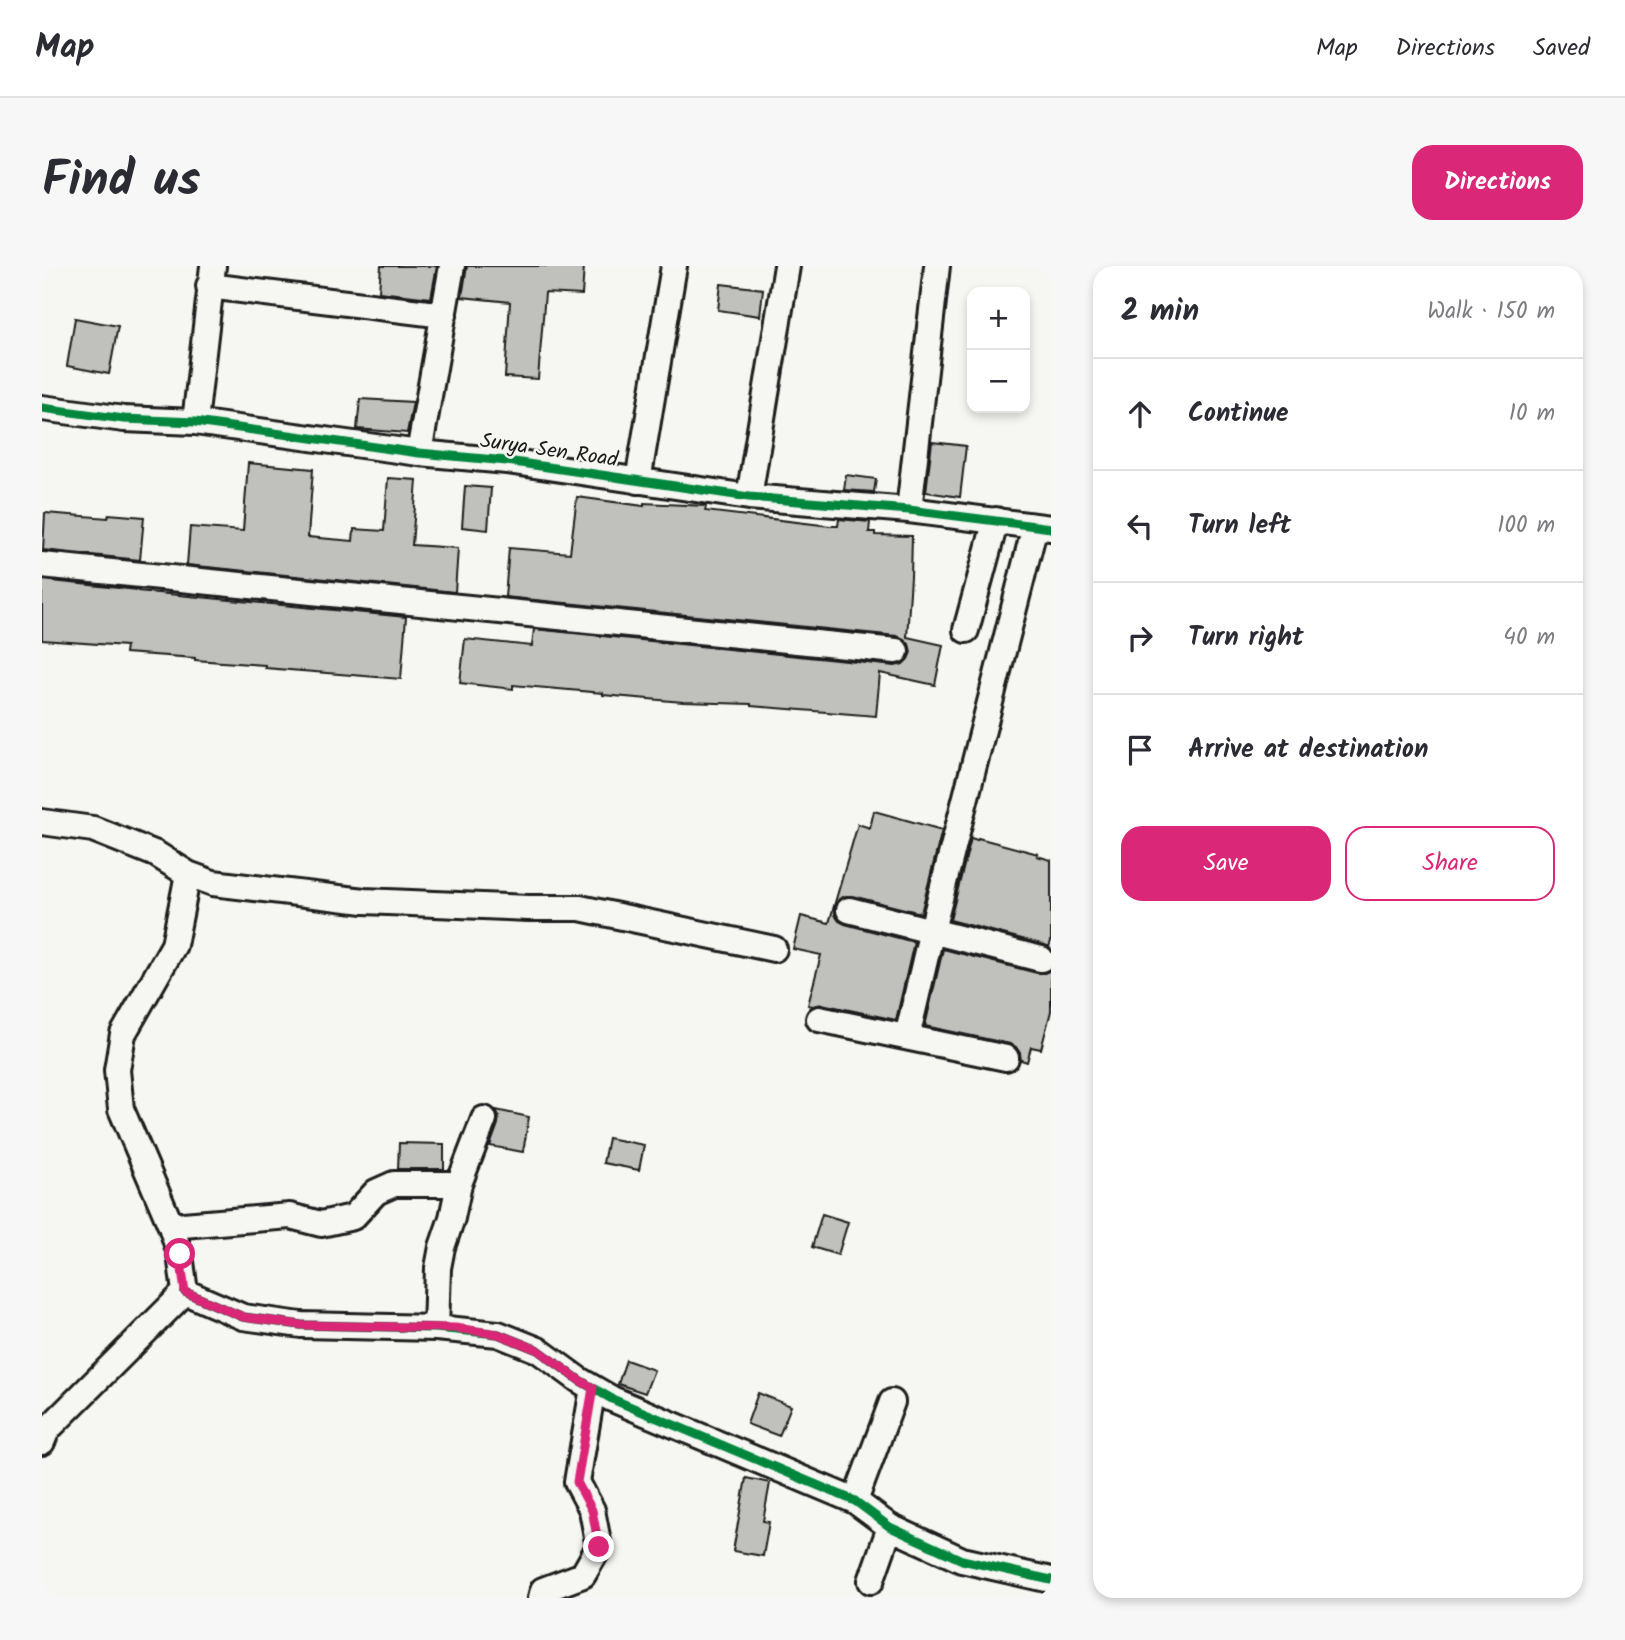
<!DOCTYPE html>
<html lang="en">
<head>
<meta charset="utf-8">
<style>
	body { margin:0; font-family:Kalam,sans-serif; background:#f7f7f7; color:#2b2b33 }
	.controls { position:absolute; right:21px; top:21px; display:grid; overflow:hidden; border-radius:14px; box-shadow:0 4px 10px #0003 }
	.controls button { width:63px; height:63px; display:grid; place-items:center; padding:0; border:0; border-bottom:2px solid #e1e1e2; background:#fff; color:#2b2b33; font:35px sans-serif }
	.stop { position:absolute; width:21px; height:21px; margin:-16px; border:5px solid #db2777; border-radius:50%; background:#fff }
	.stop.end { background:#db2777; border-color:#fff; box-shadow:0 2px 7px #0008 }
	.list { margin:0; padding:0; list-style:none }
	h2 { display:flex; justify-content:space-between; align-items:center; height:91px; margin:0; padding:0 28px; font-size:30px }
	h2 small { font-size:23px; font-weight:400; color:#7c7c81 }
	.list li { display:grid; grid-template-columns:46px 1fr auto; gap:21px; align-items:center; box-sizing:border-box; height:112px; padding:0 28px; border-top:2px solid #e1e1e2 }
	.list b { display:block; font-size:26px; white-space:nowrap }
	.list em { font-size:23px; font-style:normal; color:#7c7c81 }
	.actions { display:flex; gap:14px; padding:21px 28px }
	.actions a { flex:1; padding:16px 0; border:2px solid #db2777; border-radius:21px; text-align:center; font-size:24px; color:#db2777 }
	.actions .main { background:#db2777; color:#fff }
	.icon { flex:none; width:38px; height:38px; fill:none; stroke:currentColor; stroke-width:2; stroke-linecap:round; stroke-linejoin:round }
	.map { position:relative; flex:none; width:1009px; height:1332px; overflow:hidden; border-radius:21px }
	header { display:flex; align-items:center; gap:42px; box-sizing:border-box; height:98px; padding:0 35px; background:#fff; border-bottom:2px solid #e1e1e2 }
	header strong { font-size:33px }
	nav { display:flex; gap:38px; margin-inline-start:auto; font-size:24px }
	.intro { display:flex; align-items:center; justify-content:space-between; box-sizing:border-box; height:168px; padding:0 42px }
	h1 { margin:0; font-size:49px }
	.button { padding:18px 32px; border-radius:21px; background:#db2777; color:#fff; font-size:24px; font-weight:700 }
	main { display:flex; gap:42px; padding:0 42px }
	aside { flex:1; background:#fff; border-radius:21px; box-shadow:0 4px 10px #0003 }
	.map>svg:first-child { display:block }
	.building { fill:#c0c0bd; stroke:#1c1c1c; stroke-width:2 }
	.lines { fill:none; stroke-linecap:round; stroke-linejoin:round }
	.minor-casing { stroke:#1c1c1c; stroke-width:30 }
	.minor { stroke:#f6f6f2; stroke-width:24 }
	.cycleway-casing { stroke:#f6f6f2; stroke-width:13 }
	.cycleway { stroke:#00873e; stroke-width:9 }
	.route { stroke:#db2777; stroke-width:9 }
	.labels { text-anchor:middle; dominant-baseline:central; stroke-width:5; stroke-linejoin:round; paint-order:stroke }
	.street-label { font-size:21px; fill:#1c1c1c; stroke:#f6f6f2 }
</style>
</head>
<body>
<header>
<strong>Map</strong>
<nav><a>Map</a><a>Directions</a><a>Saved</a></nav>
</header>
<div class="intro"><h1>Find us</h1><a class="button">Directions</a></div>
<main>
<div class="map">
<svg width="1009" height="1332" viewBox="0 0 1009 1332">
	<rect width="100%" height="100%" fill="#f6f6f2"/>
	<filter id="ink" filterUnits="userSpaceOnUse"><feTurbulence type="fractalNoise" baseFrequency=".0143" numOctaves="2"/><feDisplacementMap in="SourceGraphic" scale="14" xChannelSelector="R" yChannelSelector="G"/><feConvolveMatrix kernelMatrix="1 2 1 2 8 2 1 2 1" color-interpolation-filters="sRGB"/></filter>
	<g filter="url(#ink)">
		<path class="building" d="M 339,0 L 395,0 L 389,32 L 337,26 Z
			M 425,0 L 542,0 L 540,29 L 503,27 L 496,113 L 463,111 L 468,36 L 420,31 Z
			M 679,18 L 721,23 L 718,50 L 676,44 Z
			M 33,52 L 76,60 L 67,108 L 25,100 Z
			M 318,133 L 371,136 L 365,167 L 315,163 Z
			M 890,176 L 924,180 L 918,231 L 884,226 Z
			M 206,197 L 271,203 L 266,271 L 311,275 L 312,263 L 342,265 L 346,212 L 375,214 L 370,279 L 416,282 L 413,326 L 145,299 L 148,261 L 201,265 Z
			M 804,209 L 834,213 L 832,226 L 802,224 Z
			M 423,220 L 449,222 L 446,264 L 420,261 Z
			M 535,231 L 602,240 L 602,237 L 664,240 L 663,245 L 788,260 L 796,260 L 797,253 L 828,256 L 827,266 L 833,266 L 833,269 L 870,270 L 869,311 L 865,371 L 901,379 L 893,419 L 838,407 L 834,450 L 709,440 L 709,438 L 641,436 L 561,429 L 561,427 L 471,419 L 471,423 L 418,417 L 423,373 L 490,380 L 492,363 L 853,400 L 861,398 L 866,393 L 869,386 L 867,378 L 862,373 L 855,370 L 463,331 L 467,282 L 528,287 Z
			M 3,247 L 66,252 L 67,248 L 102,251 L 98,294 L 1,284 Z
			M 0,314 L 96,324 L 96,325 L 364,351 L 359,413 L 223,402 L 223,399 L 153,394 L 153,392 L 83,387 L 84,380 L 0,374 Z
			M 832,545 L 900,564 L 879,647 L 810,630 L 804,630 L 797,633 L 793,641 L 793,649 L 797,655 L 803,658 L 872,676 L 854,754 L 780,738 L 771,740 L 766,739 L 779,689 L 751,683 L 759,650 L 787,657 L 816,558 L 828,562 Z
			M 929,572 L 935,574 L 936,572 L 996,588 L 995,590 L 1009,594 L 1009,675 L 1007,681 L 1003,679 L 908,654 Z
			M 901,683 L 995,707 L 1002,707 L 1009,704 L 1009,745 L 999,783 L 989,781 L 985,796 L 979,794 L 978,787 L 974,781 L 968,778 L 883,760 Z
			M 454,844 L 487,851 L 481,886 L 448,880 L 456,858 L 457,850 Z
			M 566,872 L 602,879 L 597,904 L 561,897 Z
			M 357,877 L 402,878 L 402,903 L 356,903 Z
			M 780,948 L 806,956 L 796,989 L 770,981 Z
			M 584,1094 L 612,1104 L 603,1127 L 576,1118 Z
			M 716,1127 L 749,1140 L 737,1170 L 705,1158 Z
			M 704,1212 L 728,1217 L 721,1255 L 727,1256 L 721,1290 L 691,1285 Z"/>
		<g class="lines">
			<defs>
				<path id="minor" d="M 167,20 L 402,49
					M 0,142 L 82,153 L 153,156 L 377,187 L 465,195 L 707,231 L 867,244 L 1009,262
					M 153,156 L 171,0
					M 377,187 L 410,0
					M 596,215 L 632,0
					M 707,231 L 745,0
					M 867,244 L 895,0
					M 0,299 L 854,385
					M 924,364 L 954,254
					M 0,556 L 51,563 L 114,588 L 146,608 L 132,679 L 81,768 L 75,804 L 79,843 L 129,960 L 138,988 L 143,1026
					M 146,608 L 171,617 L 322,635 L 487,642 L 538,642 L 732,683
					M 807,644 L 999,693
					M 777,753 L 964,792
					M 865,771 L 890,664 L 993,260
					M 417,918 L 442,853
					M 129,960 L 248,950 L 279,958 L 311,951 L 334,926 L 352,918 L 417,918 L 410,952 L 400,981 L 396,1002 L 394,1062
					M 143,1026 L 201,1051 L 259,1059 L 394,1062 L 456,1068 L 496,1084 L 537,1114 L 570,1133 L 813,1235 L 848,1261 L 920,1294 L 1009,1314
					M 0,1176 L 5,1164 L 143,1026
					M 813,1235 L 850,1136
					M 829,1315 L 848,1261
					M 499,1332 L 501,1324 L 541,1309 L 557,1281 L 550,1244 L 535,1216 L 551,1122"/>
			</defs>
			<use href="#minor" class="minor-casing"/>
			<use href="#minor" class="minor"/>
			<defs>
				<path id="cycleway" d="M 0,142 L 82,153 L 153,156 L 377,187 L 465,195 L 707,231 L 867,244 L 1009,262
					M 143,1026 L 201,1051 L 259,1059 L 394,1062 L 456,1068 L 496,1084 L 537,1114 L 570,1133 L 813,1235 L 848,1261 L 920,1294 L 1009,1314"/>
			</defs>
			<use href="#cycleway" class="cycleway-casing"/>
			<use href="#cycleway" class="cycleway"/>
		</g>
	</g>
	<g class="lines" filter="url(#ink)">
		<path class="route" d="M 138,988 L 143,1026 L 201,1051 L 259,1059 L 413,1062 L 456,1068 L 496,1084 L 537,1114 L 551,1122 L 535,1216 L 550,1244 L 557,1281"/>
	</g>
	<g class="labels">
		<g class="street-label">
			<text transform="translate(507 185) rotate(8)">Surya Sen Road</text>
		</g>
	</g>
</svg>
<div class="controls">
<button>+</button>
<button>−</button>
</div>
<div class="stop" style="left:138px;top:988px"></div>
<div class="stop end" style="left:557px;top:1281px"></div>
</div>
<aside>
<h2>2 min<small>Walk · 150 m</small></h2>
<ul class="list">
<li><svg class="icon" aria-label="ahead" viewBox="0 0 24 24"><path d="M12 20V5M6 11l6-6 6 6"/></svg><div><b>Continue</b></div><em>10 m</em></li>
<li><svg class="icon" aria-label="left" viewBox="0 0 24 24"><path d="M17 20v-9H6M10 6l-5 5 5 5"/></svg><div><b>Turn left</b></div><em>100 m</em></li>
<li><svg class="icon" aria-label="right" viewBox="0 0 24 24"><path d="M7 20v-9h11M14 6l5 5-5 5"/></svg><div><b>Turn right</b></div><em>40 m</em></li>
<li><svg class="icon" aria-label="arrive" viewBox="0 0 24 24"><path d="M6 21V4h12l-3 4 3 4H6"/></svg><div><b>Arrive at destination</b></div></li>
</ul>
<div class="actions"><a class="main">Save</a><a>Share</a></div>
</aside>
</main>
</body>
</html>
